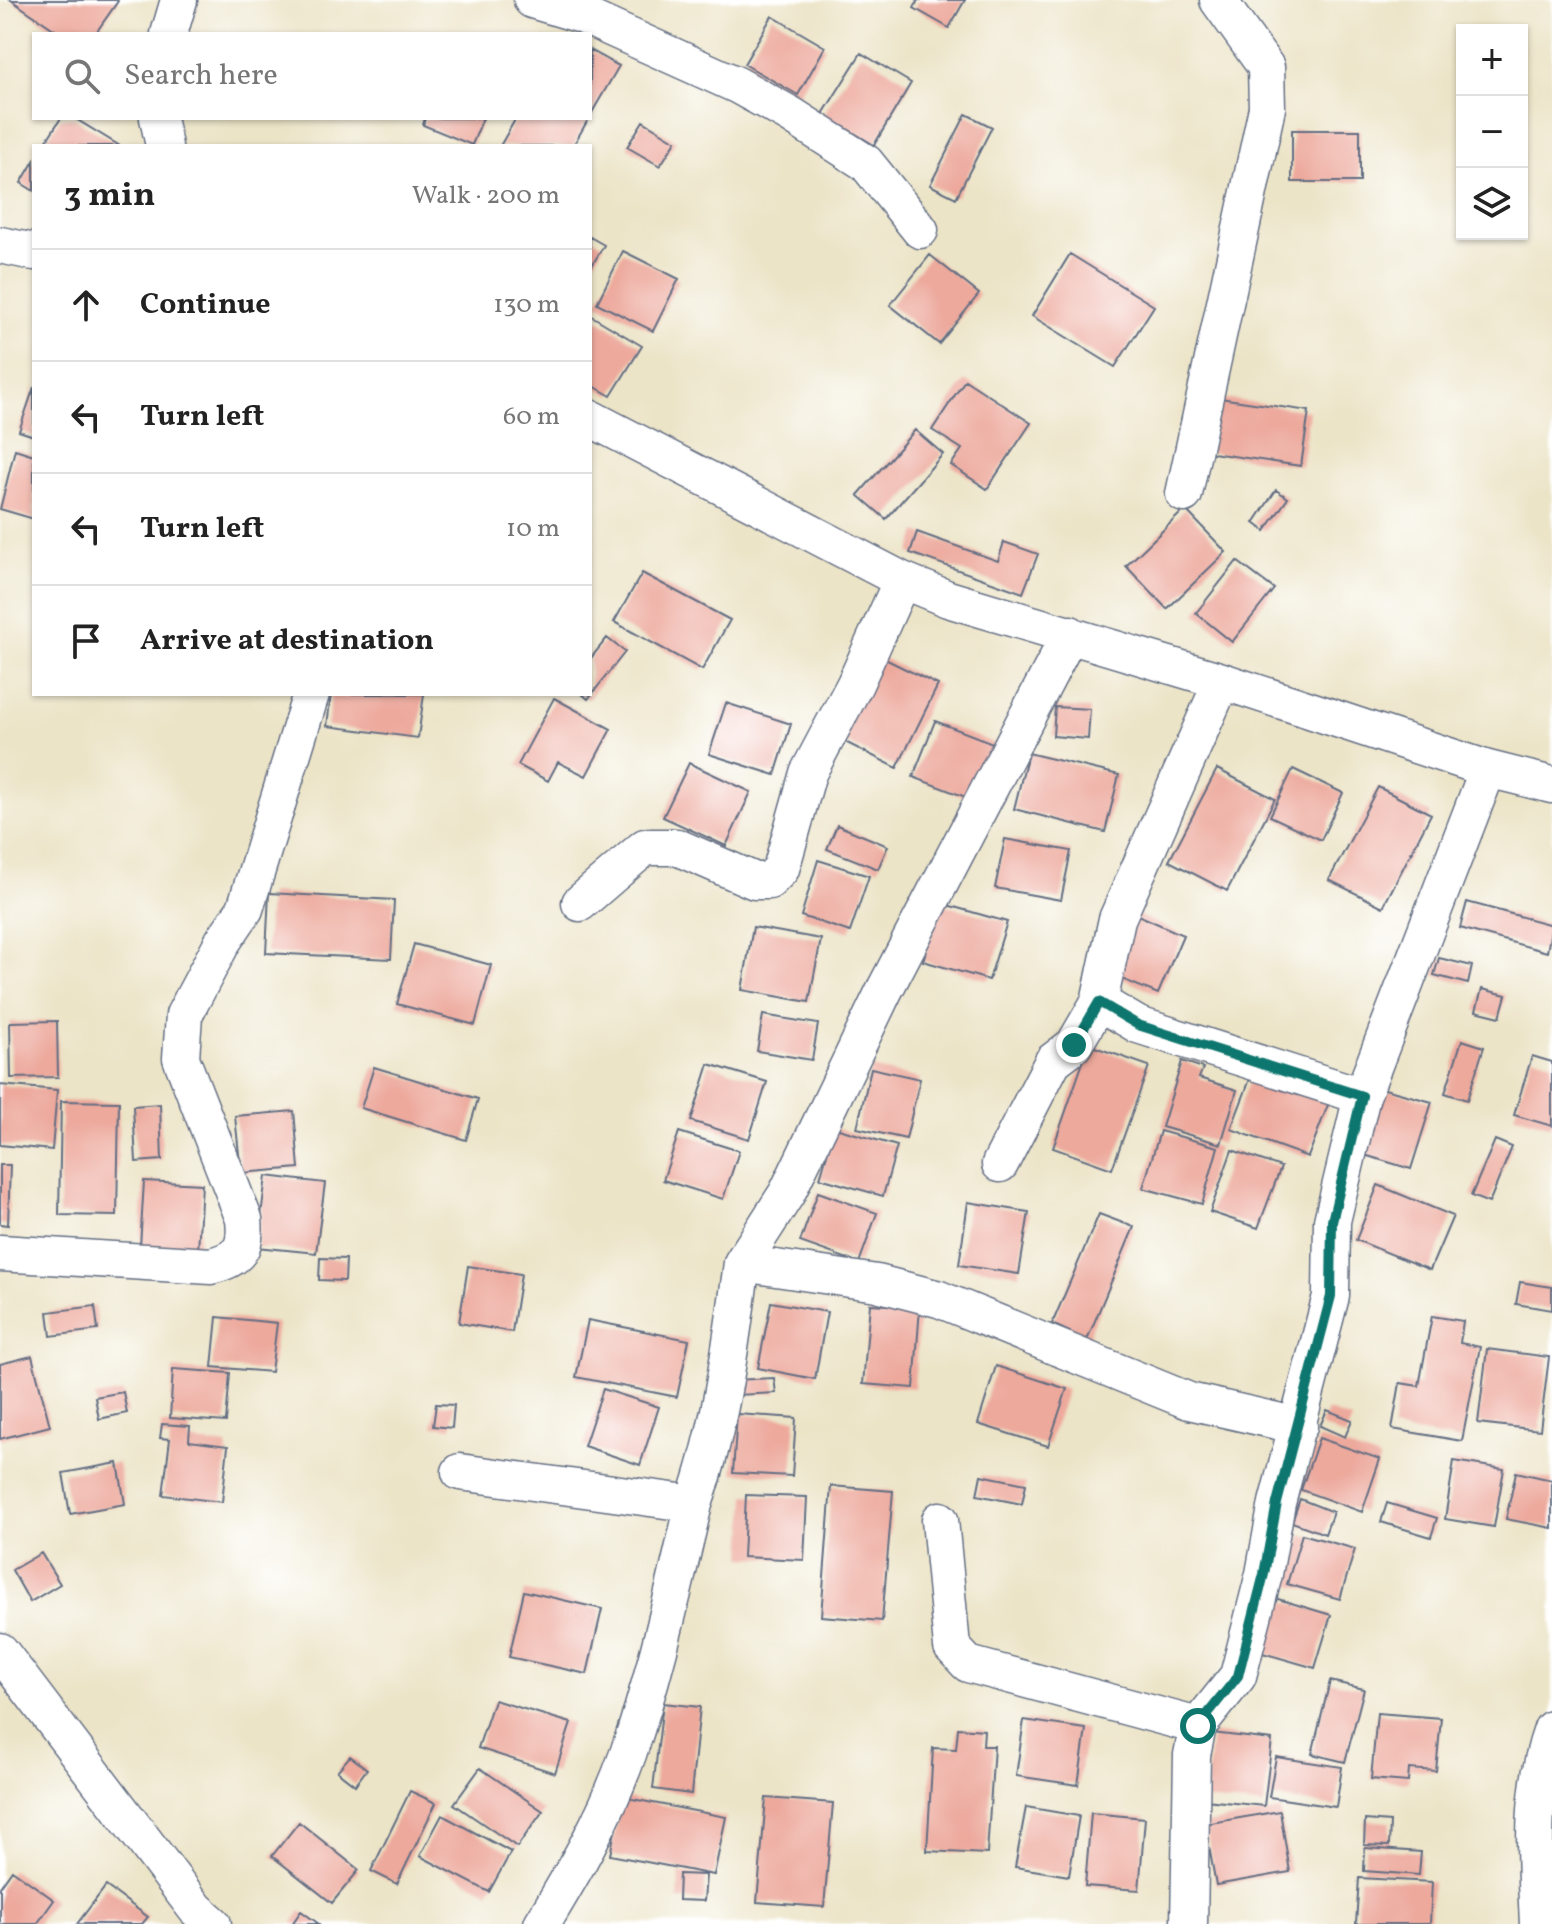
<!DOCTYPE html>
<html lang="en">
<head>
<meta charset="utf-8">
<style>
	body { margin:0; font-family:Vollkorn,serif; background:#f2f2f2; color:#222 }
	.controls { position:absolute; right:24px; top:24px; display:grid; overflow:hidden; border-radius:0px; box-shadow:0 2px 6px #0004 }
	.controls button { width:72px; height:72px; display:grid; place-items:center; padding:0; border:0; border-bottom:2px solid #e0e0e0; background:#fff; color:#222; font:40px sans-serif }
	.stop { position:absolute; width:24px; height:24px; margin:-18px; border:6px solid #0f766e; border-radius:50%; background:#fff }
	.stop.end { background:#0f766e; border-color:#fff; box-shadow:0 2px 8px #0008 }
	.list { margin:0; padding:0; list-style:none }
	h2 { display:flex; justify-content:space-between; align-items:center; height:104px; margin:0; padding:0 32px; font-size:34px }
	h2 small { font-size:26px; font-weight:400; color:#767676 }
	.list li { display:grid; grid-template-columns:52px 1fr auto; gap:24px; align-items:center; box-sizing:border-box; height:112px; padding:0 32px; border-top:2px solid #e0e0e0 }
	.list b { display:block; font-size:30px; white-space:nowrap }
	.list em { font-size:26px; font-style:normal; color:#767676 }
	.icon { flex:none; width:44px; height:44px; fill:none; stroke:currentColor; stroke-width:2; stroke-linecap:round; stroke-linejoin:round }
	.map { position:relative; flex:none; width:1552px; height:1924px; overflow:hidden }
	.search { position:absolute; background:#fff; box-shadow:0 2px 6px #0004; left:32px; top:32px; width:560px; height:88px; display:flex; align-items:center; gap:20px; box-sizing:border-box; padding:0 28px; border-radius:0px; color:#767676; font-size:30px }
	.panel { position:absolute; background:#fff; box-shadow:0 2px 6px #0004; left:32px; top:144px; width:560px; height:552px; border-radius:0px }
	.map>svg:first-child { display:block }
	.building { fill:#eda99c }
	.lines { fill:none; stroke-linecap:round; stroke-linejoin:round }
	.street-casing { stroke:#646e83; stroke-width:39 }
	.street { stroke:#fff; stroke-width:36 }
	.route { stroke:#0f766e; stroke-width:10 }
</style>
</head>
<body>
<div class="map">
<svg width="1552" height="1924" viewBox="0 0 1552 1924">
	<rect width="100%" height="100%" fill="#fff"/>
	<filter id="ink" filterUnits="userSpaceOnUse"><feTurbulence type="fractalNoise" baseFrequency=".0125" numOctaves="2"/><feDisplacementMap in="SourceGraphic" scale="16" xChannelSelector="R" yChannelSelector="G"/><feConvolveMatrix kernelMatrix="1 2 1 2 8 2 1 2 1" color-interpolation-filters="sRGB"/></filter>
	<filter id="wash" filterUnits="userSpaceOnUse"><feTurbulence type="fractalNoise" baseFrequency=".006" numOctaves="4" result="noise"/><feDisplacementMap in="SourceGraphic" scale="32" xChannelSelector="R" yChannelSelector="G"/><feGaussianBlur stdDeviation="1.8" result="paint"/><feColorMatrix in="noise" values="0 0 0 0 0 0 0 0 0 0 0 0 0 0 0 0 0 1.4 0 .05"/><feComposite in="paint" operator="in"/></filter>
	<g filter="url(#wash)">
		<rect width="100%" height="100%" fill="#ece4c7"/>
		<g id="blocks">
			<path class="building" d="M 11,0 L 117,0 L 118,1 L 95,34 L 61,34 Z
				M 918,0 L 965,0 L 949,28 L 914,8 Z
				M 772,16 L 825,47 L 798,95 L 744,64 Z
				M 590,50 L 619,66 L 590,116 Z
				M 861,53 L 911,83 L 874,145 L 823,114 Z
				M 966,114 L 992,127 L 956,198 L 930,185 Z
				M 61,118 L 74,118 L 120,146 L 43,146 Z
				M 425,118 L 483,118 L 472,145 L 423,125 Z
				M 516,118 L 589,118 L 573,146 L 500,146 Z
				M 643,121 L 676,141 L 660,166 L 627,147 Z
				M 1292,130 L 1360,130 L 1360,182 L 1292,182 Z
				M 34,161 L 34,191 L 21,183 Z
				M 590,237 L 604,245 L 590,269 Z
				M 623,251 L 679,279 L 653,331 L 597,303 Z
				M 1070,254 L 1154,306 L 1115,367 L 1032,316 Z
				M 930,255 L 979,294 L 939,344 L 890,305 Z
				M 590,315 L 642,346 L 611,396 L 590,384 Z
				M 965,380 L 1031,423 L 987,489 L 951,465 L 962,449 L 932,430 Z
				M 34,387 L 34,436 L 19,431 Z
				M 1213,397 L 1309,411 L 1301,466 L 1205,452 Z
				M 915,430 L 943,454 L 886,519 L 858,495 Z
				M 15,449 L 34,455 L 34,519 L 0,509 Z
				M 1276,490 L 1288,498 L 1265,531 L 1254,523 Z
				M 1185,509 L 1226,552 L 1167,609 L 1126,566 Z
				M 917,532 L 998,561 L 1004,542 L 1038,554 L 1023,593 L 910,553 Z
				M 1237,561 L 1274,589 L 1232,642 L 1196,613 Z
				M 642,573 L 730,620 L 702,670 L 614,622 Z
				M 607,638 L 625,652 L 588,699 L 582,694 L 590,694 L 590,659 Z
				M 881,657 L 938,685 L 897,768 L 839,739 Z
				M 331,694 L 424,694 L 418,738 L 327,726 Z
				M 554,698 L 611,729 L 586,776 L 558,762 L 548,781 L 518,765 Z
				M 726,703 L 791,724 L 775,775 L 709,754 Z
				M 1055,707 L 1090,709 L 1088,739 L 1053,736 Z
				M 935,721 L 998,745 L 976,801 L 913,777 Z
				M 1028,753 L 1119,775 L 1105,832 L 1014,809 Z
				M 689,763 L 751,792 L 726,846 L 663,817 Z
				M 1217,769 L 1275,799 L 1227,891 L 1169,861 Z
				M 1293,769 L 1343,793 L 1321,840 L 1270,816 Z
				M 1378,787 L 1431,814 L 1383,907 L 1329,880 Z
				M 837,825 L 888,846 L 878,869 L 827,849 Z
				M 1005,839 L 1071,851 L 1061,900 L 995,888 Z
				M 818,860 L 869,876 L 850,932 L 801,916 Z
				M 269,893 L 394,900 L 391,959 L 266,953 Z
				M 1467,902 L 1552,925 L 1547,952 L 1460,928 Z
				M 940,903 L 1007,922 L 989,980 L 923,961 Z
				M 1138,915 L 1183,935 L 1158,994 L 1112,975 Z
				M 753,927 L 821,939 L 809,1002 L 742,990 Z
				M 414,944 L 491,965 L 475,1025 L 397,1004 Z
				M 1439,958 L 1472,966 L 1468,984 L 1434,975 Z
				M 1482,989 L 1506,995 L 1500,1017 L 1476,1011 Z
				M 763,1015 L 818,1024 L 812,1060 L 757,1051 Z
				M 57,1021 L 58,1077 L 11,1078 L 10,1022 Z
				M 1462,1040 L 1484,1047 L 1467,1100 L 1445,1093 Z
				M 1089,1045 L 1149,1066 L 1112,1169 L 1053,1148 Z
				M 1532,1056 L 1552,1062 L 1552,1126 L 1514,1115 Z
				M 1182,1061 L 1203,1068 L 1199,1078 L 1237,1090 L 1221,1144 L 1162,1127 Z
				M 709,1064 L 767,1082 L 749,1139 L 691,1121 Z
				M 374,1067 L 478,1099 L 466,1140 L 361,1108 Z
				M 871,1068 L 920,1079 L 906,1139 L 857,1128 Z
				M 1252,1074 L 1329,1102 L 1308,1157 L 1231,1129 Z
				M 0,1085 L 57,1090 L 52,1150 L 0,1145 Z
				M 1381,1088 L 1432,1102 L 1411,1169 L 1361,1154 Z
				M 61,1101 L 119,1102 L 117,1216 L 59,1215 Z
				M 160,1104 L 162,1160 L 136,1162 L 133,1106 Z
				M 294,1111 L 299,1168 L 241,1173 L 235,1116 Z
				M 835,1128 L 897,1146 L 883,1196 L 820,1178 Z
				M 1160,1131 L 1218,1147 L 1202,1204 L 1143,1188 Z
				M 679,1132 L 739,1151 L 723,1199 L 663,1180 Z
				M 1495,1140 L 1512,1147 L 1489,1203 L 1471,1196 Z
				M 1232,1150 L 1281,1167 L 1258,1228 L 1210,1212 Z
				M 0,1165 L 10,1165 L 8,1225 L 0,1224 Z
				M 266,1176 L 325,1183 L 316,1253 L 257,1247 Z
				M 144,1181 L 202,1184 L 198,1251 L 140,1247 Z
				M 1378,1185 L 1453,1216 L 1430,1270 L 1356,1240 Z
				M 818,1192 L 877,1213 L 859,1263 L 800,1242 Z
				M 968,1202 L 1029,1212 L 1019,1274 L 959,1265 Z
				M 1099,1214 L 1134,1227 L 1087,1340 L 1052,1324 Z
				M 320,1258 L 346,1259 L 345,1281 L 319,1280 Z
				M 468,1266 L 521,1274 L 512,1332 L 459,1323 Z
				M 1520,1282 L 1552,1287 L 1552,1310 L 1516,1304 Z
				M 771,1302 L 827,1312 L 815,1379 L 758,1368 Z
				M 870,1304 L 920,1307 L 914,1388 L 863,1384 Z
				M 95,1306 L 98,1330 L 51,1336 L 48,1312 Z
				M 1432,1316 L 1463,1321 L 1460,1343 L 1480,1347 L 1462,1441 L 1392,1429 L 1400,1383 L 1419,1386 Z
				M 217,1317 L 277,1323 L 271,1372 L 212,1367 Z
				M 588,1320 L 689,1340 L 677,1397 L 576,1377 Z
				M 1487,1349 L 1549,1357 L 1540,1430 L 1478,1423 Z
				M 32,1356 L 50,1426 L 0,1439 L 0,1364 Z
				M 996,1366 L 1067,1389 L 1048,1446 L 978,1424 Z
				M 173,1369 L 230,1373 L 226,1422 L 170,1418 Z
				M 774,1378 L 776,1393 L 736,1395 L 735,1380 Z
				M 603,1389 L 659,1407 L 640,1465 L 584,1446 Z
				M 123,1392 L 127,1413 L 99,1419 L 95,1397 Z
				M 436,1404 L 454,1405 L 452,1428 L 433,1426 Z
				M 1327,1410 L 1352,1420 L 1345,1437 L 1320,1426 Z
				M 737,1414 L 796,1418 L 792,1476 L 733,1473 Z
				M 162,1424 L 190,1426 L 189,1441 L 228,1446 L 222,1502 L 163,1495 L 170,1439 L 160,1438 Z
				M 1319,1438 L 1380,1459 L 1362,1512 L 1301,1490 Z
				M 1454,1461 L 1504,1469 L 1494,1527 L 1445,1519 Z
				M 118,1463 L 125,1504 L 70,1514 L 63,1473 Z
				M 1516,1472 L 1552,1480 L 1552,1528 L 1506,1519 Z
				M 981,1475 L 1026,1484 L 1022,1504 L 977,1495 Z
				M 831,1486 L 893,1491 L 882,1621 L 821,1616 Z
				M 746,1495 L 807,1497 L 804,1560 L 743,1557 Z
				M 1300,1499 L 1333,1512 L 1325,1534 L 1292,1522 Z
				M 1387,1503 L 1437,1518 L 1431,1537 L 1381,1522 Z
				M 1302,1534 L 1355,1549 L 1340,1599 L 1287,1584 Z
				M 41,1553 L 60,1584 L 30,1602 L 12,1570 Z
				M 524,1591 L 602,1609 L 587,1674 L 509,1657 Z
				M 1268,1596 L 1331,1615 L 1315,1668 L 1252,1650 Z
				M 1330,1681 L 1364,1689 L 1345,1762 L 1312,1754 Z
				M 494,1700 L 571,1723 L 555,1773 L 478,1748 Z
				M 663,1703 L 700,1707 L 691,1794 L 653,1789 Z
				M 1377,1713 L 1441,1718 L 1436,1771 L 1409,1769 L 1408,1782 L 1371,1779 Z
				M 1024,1720 L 1086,1729 L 1078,1785 L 1016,1776 Z
				M 958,1728 L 984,1730 L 983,1746 L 994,1746 L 987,1854 L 927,1851 L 933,1748 L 956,1749 Z
				M 1212,1733 L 1272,1740 L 1264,1806 L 1205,1800 Z
				M 350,1756 L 367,1769 L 355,1785 L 337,1771 Z
				M 1276,1757 L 1342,1767 L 1336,1807 L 1269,1797 Z
				M 480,1768 L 543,1811 L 517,1847 L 454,1804 Z
				M 410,1791 L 436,1803 L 397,1884 L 371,1871 Z
				M 622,1797 L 726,1817 L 714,1875 L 610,1855 Z
				M 766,1798 L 833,1803 L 824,1907 L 757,1902 Z
				M 1026,1807 L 1079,1816 L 1069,1876 L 1015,1867 Z
				M 1280,1811 L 1290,1872 L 1216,1885 L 1205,1824 Z
				M 1091,1813 L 1145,1818 L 1139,1890 L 1085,1886 Z
				M 442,1815 L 511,1852 L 489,1892 L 420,1856 Z
				M 1365,1820 L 1390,1822 L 1389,1846 L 1364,1845 Z
				M 299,1822 L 359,1870 L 332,1903 L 272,1856 Z
				M 1365,1848 L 1421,1852 L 1419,1875 L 1364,1871 Z
				M 12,1870 L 54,1900 L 37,1924 L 0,1924 L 0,1887 Z
				M 679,1874 L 706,1875 L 704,1901 L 678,1900 Z
				M 1359,1878 L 1432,1882 L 1430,1924 L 1356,1924 Z
				M 106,1886 L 148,1917 L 142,1924 L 77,1924 Z
				M 301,1911 L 319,1924 L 292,1924 Z"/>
		</g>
	</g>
	<g filter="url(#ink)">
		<use href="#blocks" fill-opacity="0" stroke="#646e83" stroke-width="2"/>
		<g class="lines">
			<defs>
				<path id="street" d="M 532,0 L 582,15 L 737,85 L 791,115 L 866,163 L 920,230
					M 169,34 L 179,0
					M 158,118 L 164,146
					M 0,245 L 34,252
					M 590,418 L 902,580 L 948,599 L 1222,681 L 1488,769 L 1552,785
					M 1184,494 L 1267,108 L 1266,67 L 1218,0
					M 580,903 L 645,847 L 677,847 L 755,881 L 769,881 L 781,869 L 808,773 L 855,684 L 902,580
					M 1099,1002 L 1138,1025 L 1362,1096
					M 1000,1164 L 1053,1061 L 1074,1045 L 1099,1002 L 1117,919 L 1222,681
					M 0,1253 L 211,1266 C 240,1258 247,1249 244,1219 L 181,1058 L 184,1015 L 223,941 L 245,909 L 311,694
					M 742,1263 L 787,1193 L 884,991 L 1070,634
					M 460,1472 L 694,1504 C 674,1587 656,1673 628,1754 C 607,1814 575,1870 542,1924
					M 694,1504 C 721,1427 731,1344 742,1263 L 877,1283 L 939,1299 L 1189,1401 L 1299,1426
					M 940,1520 L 952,1647 L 968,1664 L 1198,1726
					M 0,1651 L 196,1909 L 213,1924
					M 1189,1924 L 1192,1755 L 1198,1726 L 1238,1676 L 1264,1574 L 1277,1503 L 1331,1296 L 1332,1221 L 1362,1096 L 1488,769
					M 1538,1924 C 1535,1857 1529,1793 1552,1729"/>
			</defs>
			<use href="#street" class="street-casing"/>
			<use href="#street" class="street"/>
		</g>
	</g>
	<g class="lines" filter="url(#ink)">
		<path class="route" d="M 1074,1045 L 1099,1002 L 1138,1025 L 1362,1096 L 1332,1221 L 1331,1296 L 1277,1503 L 1264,1574 L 1238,1676 L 1198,1726"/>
	</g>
</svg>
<div class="controls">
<button>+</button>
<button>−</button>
<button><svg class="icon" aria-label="layers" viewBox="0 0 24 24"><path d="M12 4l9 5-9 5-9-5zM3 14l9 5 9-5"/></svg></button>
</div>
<div class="stop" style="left:1198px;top:1726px"></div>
<div class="stop end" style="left:1074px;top:1045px"></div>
<div class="search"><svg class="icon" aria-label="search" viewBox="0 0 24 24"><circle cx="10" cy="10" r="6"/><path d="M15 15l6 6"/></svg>Search here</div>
<section class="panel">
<h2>3 min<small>Walk · 200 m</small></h2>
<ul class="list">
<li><svg class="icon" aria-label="ahead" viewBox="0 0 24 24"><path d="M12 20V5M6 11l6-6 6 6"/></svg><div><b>Continue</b></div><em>130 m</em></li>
<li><svg class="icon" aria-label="left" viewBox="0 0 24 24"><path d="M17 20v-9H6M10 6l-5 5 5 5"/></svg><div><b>Turn left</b></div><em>60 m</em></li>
<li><svg class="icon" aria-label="left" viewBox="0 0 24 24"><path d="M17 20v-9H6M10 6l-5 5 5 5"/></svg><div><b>Turn left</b></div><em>10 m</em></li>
<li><svg class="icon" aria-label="arrive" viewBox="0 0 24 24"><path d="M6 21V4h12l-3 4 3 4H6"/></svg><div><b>Arrive at destination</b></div></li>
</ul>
</section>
</div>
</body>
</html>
